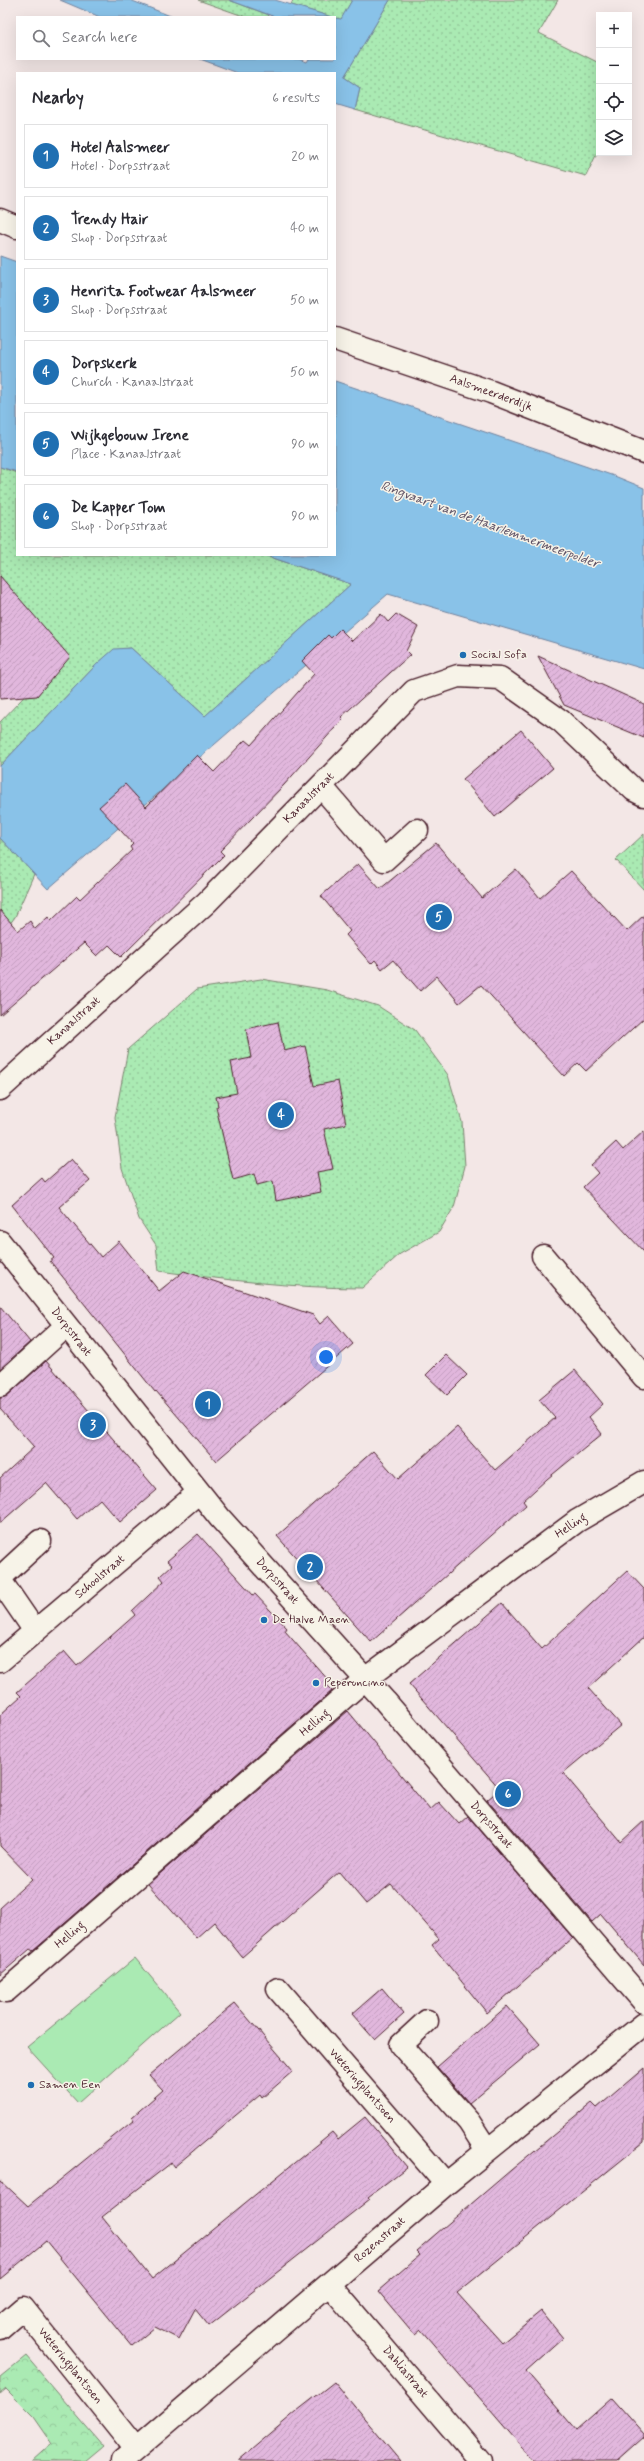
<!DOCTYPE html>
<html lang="en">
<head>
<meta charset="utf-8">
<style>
	body { margin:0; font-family:Mynerve,sans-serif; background:#f2f2f3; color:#2b2b33 }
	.controls { position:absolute; right:12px; top:12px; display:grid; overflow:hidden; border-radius:0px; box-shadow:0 4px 16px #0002 }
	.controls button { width:36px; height:36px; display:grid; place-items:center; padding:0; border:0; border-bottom:1px solid #e1e1e2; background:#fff; color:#2b2b33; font:20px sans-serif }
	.you { position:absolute; left:326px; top:1357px; width:14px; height:14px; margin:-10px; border:3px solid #fff; border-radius:50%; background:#1a73e8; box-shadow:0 0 0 6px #1a73e833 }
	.badge { display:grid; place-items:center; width:26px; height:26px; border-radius:50%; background:#1f6fb2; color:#fff; font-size:13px; font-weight:700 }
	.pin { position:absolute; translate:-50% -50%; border:2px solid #fff; box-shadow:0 1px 4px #0006 }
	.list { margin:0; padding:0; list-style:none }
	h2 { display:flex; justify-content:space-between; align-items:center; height:52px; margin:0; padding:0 16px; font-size:17px }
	h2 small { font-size:13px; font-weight:400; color:#7c7c81 }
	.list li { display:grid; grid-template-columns:26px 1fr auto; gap:12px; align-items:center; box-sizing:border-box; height:64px; margin:0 8px 8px; padding:0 8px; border:1px solid #e1e1e2; border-radius:0px }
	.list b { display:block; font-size:15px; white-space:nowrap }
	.list p { margin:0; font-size:13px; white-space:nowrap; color:#7c7c81 }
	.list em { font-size:13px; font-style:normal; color:#7c7c81 }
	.icon { flex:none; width:22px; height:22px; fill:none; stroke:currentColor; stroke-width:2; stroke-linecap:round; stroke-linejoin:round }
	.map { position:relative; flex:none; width:644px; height:2461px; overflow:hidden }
	.search { position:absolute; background:#fff; box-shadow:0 4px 16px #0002; left:16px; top:16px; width:320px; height:44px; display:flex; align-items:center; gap:10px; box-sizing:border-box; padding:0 14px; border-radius:0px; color:#7c7c81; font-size:15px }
	.panel { position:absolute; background:#fff; box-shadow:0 4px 16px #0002; left:16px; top:72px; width:320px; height:484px; border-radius:0px }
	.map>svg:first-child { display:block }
	.grass { fill:url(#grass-dots); stroke:#7a846f }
	.forest { fill:url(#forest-crowns); stroke:#7a846f }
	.pitch { fill:#aaeab3; stroke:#7a846f }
	.water { fill:#89c2e8; stroke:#70819c }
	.building { fill:url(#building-hatch); stroke:#4a1f2b }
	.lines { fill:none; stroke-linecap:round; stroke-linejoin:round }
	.minor-casing { stroke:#4a1f2b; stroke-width:25 }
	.minor { stroke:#f7f3e8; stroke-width:22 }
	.poi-dot { fill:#1f6fb2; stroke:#f7f3e8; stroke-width:1.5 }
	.labels { text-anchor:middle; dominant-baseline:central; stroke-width:3; stroke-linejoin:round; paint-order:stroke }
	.street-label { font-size:12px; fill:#4a1f2b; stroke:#f7f3e8 }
	.poi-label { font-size:12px; fill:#4a1f2b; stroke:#f7f3e8; text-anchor:start }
	.water-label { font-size:13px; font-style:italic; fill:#5d5064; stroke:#f7f3e8 }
</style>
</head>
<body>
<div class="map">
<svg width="644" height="2461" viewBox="0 0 644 2461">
	<defs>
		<pattern id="grass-dots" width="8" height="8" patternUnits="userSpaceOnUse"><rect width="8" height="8" fill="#aaeab3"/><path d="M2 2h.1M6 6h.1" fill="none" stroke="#94c89a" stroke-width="1.8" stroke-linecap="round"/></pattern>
		<pattern id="forest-crowns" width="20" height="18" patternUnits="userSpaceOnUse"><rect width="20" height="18" fill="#aaeab3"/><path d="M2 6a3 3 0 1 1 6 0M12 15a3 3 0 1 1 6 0" fill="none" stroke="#94c89a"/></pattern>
		<pattern id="building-hatch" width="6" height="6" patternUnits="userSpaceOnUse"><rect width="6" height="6" fill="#e1b7dd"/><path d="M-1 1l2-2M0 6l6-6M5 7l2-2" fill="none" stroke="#c39dbe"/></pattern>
	</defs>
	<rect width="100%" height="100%" fill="#f3e7e6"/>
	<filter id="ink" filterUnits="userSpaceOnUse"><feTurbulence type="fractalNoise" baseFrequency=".025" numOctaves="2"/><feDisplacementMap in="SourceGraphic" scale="8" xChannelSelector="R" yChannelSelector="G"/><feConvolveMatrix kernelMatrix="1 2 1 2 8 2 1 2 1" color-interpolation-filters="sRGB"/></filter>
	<g filter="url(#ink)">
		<path class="grass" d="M 198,0 L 229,0 L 269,15 L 268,17 L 246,17 Z
			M 293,0 L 352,0 L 341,20 L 291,5 Z
			M 390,0 L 558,0 L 539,33 L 599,63 L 599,149 L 586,176 L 355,110 L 360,88 L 344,77 Z
			M 0,467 L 17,473 L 17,555 L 264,555 L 351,584 L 205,716 L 131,648 L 114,650 L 97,664 L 0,766 L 0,722 L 37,683 L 0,635 Z
			M 644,834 L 644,890 L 616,860 Z
			M 0,838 L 34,874 L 15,917 L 3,933 L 0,930 Z
			M 261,979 L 327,990 L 378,1006 L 415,1030 L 448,1075 L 462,1122 L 465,1166 L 454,1207 L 439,1232 L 400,1254 L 362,1288 C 294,1288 227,1280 159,1271 L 156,1245 L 139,1219 L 122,1168 L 115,1117 L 128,1049 L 197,989 Z"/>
		<path class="forest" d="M 26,2356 L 103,2446 L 85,2461 L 32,2461 L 52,2443 L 34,2417 L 6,2389 L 0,2394 L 0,2377 Z"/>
		<path class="pitch" d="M 135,1958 L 180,2012 L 78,2103 L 27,2047 Z"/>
		<path class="water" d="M 60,0 L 130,0 L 173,17 L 100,17 Z
			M 229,0 L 275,0 L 332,17 L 275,17 Z
			M 352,0 L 390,0 L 344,77 L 360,88 L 355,110 L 335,104 L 335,73 L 238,73 L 200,59 L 298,59 L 307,62 L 309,59 L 335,59 L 335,18 L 341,19 Z
			M 0,256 L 17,262 L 17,472 L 0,467 Z
			M 335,381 L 617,477 L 644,488 L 644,669 L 388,594 L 48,889 L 0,838 L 0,766 L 97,664 L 114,649 L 131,648 L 205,716 L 351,584 L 264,555 L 335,555 Z"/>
		<path class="building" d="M 0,576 L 70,657 L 37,696 L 0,699 Z
			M 381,614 L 388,622 L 396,614 L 418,627 L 406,651 L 410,655 L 341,717 L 343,719 L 284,785 L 220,851 L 224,855 L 121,957 L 109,945 L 97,956 L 84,943 L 0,1015 L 0,910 L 18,931 L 30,921 L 35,929 L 48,917 L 51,921 L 77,896 L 80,899 L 132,850 L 130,847 L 133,844 L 99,807 L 125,784 L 146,807 L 197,755 L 214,772 L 245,740 L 251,745 L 314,674 L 302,661 L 328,635 L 331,638 L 340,629 L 352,641 Z
			M 538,656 L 644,704 L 644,738 L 564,705 Z
			M 521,730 L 553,768 L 495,817 L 463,779 Z
			M 436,843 L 482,898 L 516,869 L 540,898 L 571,871 L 627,931 L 644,915 L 644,1018 L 586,1071 L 578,1063 L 564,1076 L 481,985 L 459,1003 L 437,976 L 420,991 L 393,960 L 382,969 L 375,960 L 371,964 L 346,935 L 350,931 L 321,896 L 358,864 L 380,889 Z
			M 278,1022 L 284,1051 L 305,1046 L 314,1086 L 338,1081 L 346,1124 L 324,1129 L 333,1169 L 317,1172 L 321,1192 L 276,1201 L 273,1181 L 257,1185 L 254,1174 L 233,1180 L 216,1107 L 218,1106 L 216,1097 L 237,1093 L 231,1062 L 251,1058 L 246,1029 Z
			M 644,1131 L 644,1252 L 583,1187 L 598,1173 L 591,1165 L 616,1142 L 623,1150 Z
			M 71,1159 L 90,1181 L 59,1207 L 101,1257 L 119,1241 L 159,1291 L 184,1271 L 313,1315 L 320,1324 L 329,1316 L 353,1344 L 216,1461 L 156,1391 L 155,1392 L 50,1261 L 54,1258 L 12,1205 L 42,1178 L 45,1182 Z
			M 0,1306 L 30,1342 L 0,1369 Z
			M 446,1355 L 467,1375 L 447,1395 L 426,1375 Z
			M 46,1361 L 157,1490 L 120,1522 L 100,1499 L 77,1519 L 46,1483 L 0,1523 L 0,1478 L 34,1447 L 0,1409 L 0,1398 L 8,1395 Z
			M 575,1370 L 603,1404 L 589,1417 L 602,1434 L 547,1479 L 523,1501 L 526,1505 L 371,1642 L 277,1536 L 373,1451 L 398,1479 L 457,1427 L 495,1470 L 555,1418 L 539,1400 Z
			M 198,1534 L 253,1595 L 255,1594 L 287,1628 L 285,1631 L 330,1682 L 326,1685 L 332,1691 L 33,1951 L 30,1949 L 0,1975 L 0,1908 L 32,1879 L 0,1846 L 0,1715 L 21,1696 L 17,1692 L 64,1651 L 77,1666 L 135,1615 L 132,1611 L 164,1581 L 160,1576 L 172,1565 L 167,1561 Z
			M 627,1571 L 644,1589 L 644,1637 L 588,1688 L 621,1725 L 563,1773 L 621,1842 L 644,1821 L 644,1965 L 601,1914 L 592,1922 L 487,1800 L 500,1789 L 409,1684 L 502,1603 L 542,1649 Z
			M 348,1711 L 430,1810 L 439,1802 L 459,1824 L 468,1816 L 573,1938 L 487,2013 L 432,1945 L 439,1939 L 391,1884 L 366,1904 L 339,1872 L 242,1957 L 214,1922 L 196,1938 L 148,1884 Z
			M 382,1988 L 404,2014 L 375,2040 L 352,2014 Z
			M 235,2003 L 293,2071 L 262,2098 L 260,2095 L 174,2167 L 171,2163 L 102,2217 L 152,2279 L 332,2132 L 338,2139 L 365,2117 L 407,2167 L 368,2197 L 370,2199 L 209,2326 L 195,2309 L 179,2339 L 155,2327 L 132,2346 L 46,2241 L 0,2279 L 0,2180 L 28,2206 L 134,2120 L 132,2117 L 163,2090 L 149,2075 Z
			M 507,2006 L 540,2044 L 469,2103 L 437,2067 Z
			M 644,2068 L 644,2142 L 457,2293 L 502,2343 L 541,2311 L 563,2338 L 526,2371 L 576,2430 L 612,2398 L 644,2434 L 644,2437 L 617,2461 L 534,2461 L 421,2330 L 415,2335 L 378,2291 L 420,2255 L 416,2251 L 511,2170 L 592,2103 L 597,2108 Z
			M 334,2382 L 400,2461 L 238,2461 L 297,2411 Z"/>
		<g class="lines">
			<defs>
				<path id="minor" d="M 0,220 L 17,227
					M 335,339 L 491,392 L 644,452
					M 321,786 L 384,860 L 417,830
					M 0,1089 L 207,902 L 414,691 L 458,676 L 500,678 L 561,721 L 634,790 L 644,795
					M 0,1242 L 220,1518 L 385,1701 L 644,2002
					M 543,1256 L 644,1377
					M 0,1386 L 66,1326
					M 0,1578 L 40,1541
					M 0,1580 L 35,1631
					M 0,1661 L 199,1492
					M 278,1989 L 446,2184
					M 6,1991 L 365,1679 L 577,1521 L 644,1482
					M 427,2021 L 401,2045 L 469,2122 L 487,2150
					M 329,2284 L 480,2461
					M 0,2328 L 23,2308 L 136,2449
					M 122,2461 L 446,2184 L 644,2024"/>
			</defs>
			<use href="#minor" class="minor-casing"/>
			<use href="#minor" class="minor"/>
		</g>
	</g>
	<g class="poi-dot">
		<circle cx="463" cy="655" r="4"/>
		<circle cx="264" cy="1620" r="4"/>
		<circle cx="316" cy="1683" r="4"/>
		<circle cx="31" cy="2085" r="4"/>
	</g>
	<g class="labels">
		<g class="street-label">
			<text transform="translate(491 393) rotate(20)">Aalsmeerderdijk</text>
			<text transform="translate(309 798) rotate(-45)">Kanaalstraat</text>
			<text transform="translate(74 1021) rotate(-42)">Kanaalstraat</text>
			<text transform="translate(71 1332) rotate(52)">Dorpsstraat</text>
			<text transform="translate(571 1526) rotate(-34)">Helling</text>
			<text transform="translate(100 1577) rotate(-40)">Schoolstraat</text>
			<text transform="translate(277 1581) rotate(48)">Dorpsstraat</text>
			<text transform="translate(315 1723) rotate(-41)">Helling</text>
			<text transform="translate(491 1825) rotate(49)">Dorpsstraat</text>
			<text transform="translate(70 1935) rotate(-41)">Helling</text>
			<text transform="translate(362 2086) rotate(49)">Weteringplantsoen</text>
			<text transform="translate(380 2240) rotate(-41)">Rozenstraat</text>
			<text transform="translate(70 2366) rotate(51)">Weteringplantsoen</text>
			<text transform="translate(405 2372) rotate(50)">Dahliastraat</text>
		</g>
		<g class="poi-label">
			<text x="471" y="655">Social Sofa</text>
			<text x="272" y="1620">De Halve Maen</text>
			<text x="324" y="1683">Peperoncino</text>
			<text x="39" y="2085">Samen Een</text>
		</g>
		<g class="water-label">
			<text transform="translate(490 525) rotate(20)">Ringvaart van de Haarlemmermeerpolder</text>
		</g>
	</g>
</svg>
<div class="controls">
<button>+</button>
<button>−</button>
<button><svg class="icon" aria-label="locate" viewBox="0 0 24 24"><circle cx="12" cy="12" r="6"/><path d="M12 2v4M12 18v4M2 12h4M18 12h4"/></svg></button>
<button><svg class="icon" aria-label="layers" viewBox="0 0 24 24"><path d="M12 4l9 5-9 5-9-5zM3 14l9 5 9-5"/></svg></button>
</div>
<div class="you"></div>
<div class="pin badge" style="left:208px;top:1404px">1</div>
<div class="pin badge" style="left:310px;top:1567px">2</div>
<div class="pin badge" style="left:93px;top:1425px">3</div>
<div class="pin badge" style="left:281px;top:1115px">4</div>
<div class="pin badge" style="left:439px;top:917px">5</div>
<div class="pin badge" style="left:508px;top:1794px">6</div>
<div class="search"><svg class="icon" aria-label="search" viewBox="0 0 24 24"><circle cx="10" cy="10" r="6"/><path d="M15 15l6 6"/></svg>Search here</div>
<section class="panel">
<h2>Nearby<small>6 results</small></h2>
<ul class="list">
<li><span class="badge">1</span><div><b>Hotel Aalsmeer</b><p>Hotel · Dorpsstraat</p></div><em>20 m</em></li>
<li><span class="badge">2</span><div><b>Trendy Hair</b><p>Shop · Dorpsstraat</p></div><em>40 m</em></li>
<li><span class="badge">3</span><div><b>Henrita Footwear Aalsmeer</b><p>Shop · Dorpsstraat</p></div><em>50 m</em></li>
<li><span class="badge">4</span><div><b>Dorpskerk</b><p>Church · Kanaalstraat</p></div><em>50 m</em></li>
<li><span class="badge">5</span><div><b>Wijkgebouw Irene</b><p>Place · Kanaalstraat</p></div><em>90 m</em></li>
<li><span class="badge">6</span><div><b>De Kapper Tom</b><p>Shop · Dorpsstraat</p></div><em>90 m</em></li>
</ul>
</section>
</div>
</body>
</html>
